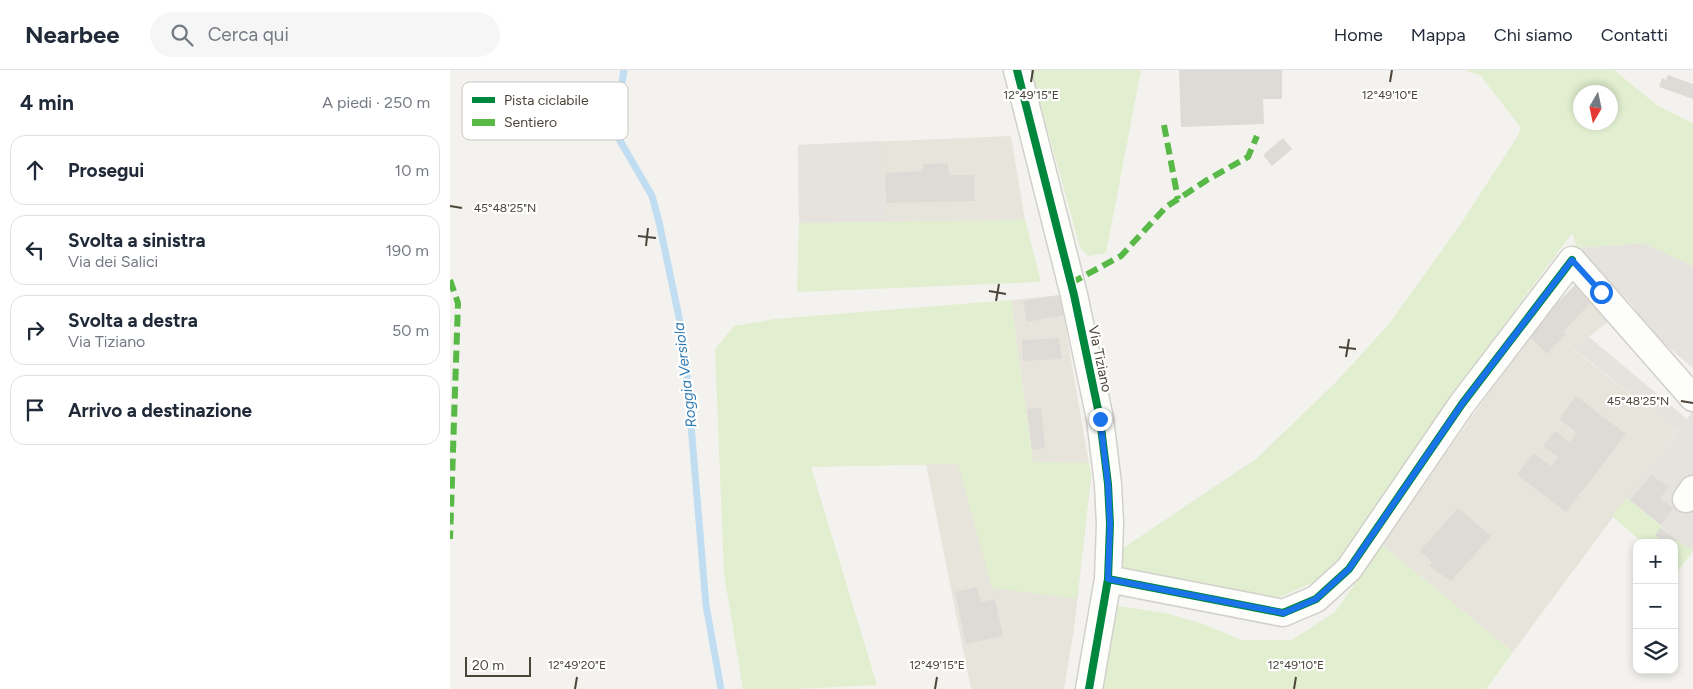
<!DOCTYPE html>
<html lang="it">
<head>
<meta charset="utf-8">
<style>
	body { margin:0; font-family:Figtree,sans-serif; background:#f6f6f7; color:#1f2937 }
	.controls { position:absolute; right:15px; bottom:15px; display:grid; overflow:hidden; border-radius:10px; box-shadow:0 2px 8px #0003 }
	.controls button { width:45px; height:45px; display:grid; place-items:center; padding:0; border:0; border-bottom:1px solid #e0e1e3; background:#fff; color:#1f2937; font:25px sans-serif }
	.compass { position:absolute; left:1123px; top:15px; width:45px; height:45px; border-radius:50%; background:#fff; box-shadow:0 2px 8px #0003; rotate:189deg }
	.scale { position:absolute; left:15px; bottom:12px; width:66px; box-sizing:border-box; padding-left:5px; border:2px solid #4b4439; border-top:0; font-size:14px; line-height:18px; white-space:nowrap; color:#4b4439; -webkit-text-stroke:4px #fff; paint-order:stroke }
	.stop { position:absolute; width:15px; height:15px; margin:-11px; border:4px solid #1a73e8; border-radius:50%; background:#fff }
	.stop.end { background:#1a73e8; border-color:#fff; box-shadow:0 1px 5px #0008 }
	.list { margin:0; padding:0; list-style:none }
	h2 { display:flex; justify-content:space-between; align-items:center; height:65px; margin:0; padding:0 20px; font-size:21px }
	h2 small { font-size:16px; font-weight:400; color:#747a83 }
	.list li { display:grid; grid-template-columns:32px 1fr auto; gap:15px; align-items:center; box-sizing:border-box; height:70px; margin:0 10px 10px; padding:0 10px; border:1px solid #e0e1e3; border-radius:15px }
	.list b { display:block; font-size:19px; white-space:nowrap }
	.list p { margin:0; font-size:16px; white-space:nowrap; color:#747a83 }
	.list em { font-size:16px; font-style:normal; color:#747a83 }
	.icon { flex:none; width:28px; height:28px; fill:none; stroke:currentColor; stroke-width:2; stroke-linecap:round; stroke-linejoin:round }
	.map { position:relative; flex:none; width:1243px; height:619px; overflow:hidden }
	header { display:flex; align-items:center; gap:30px; box-sizing:border-box; height:70px; padding:0 25px; background:#fff; border-bottom:1px solid #e0e1e3 }
	header strong { font-size:24px }
	nav { display:flex; gap:28px; margin-inline-start:auto; font-size:18px }
	.search { width:350px; height:45px; background:#f6f6f7; display:flex; align-items:center; gap:12px; box-sizing:border-box; padding:0 18px; border-radius:28px; color:#747a83; font-size:19px }
	main { display:flex }
	aside { flex:1; background:#fff }
	.map>svg:first-child { display:block }
	.residential { fill:#e7e4dc }
	.industrial { fill:#e6e2de }
	.green { fill:#e1eecf; fill-rule:evenodd }
	.parking { fill:#e6e3df }
	.lines { fill:none; stroke-linecap:round; stroke-linejoin:round }
	.stream { stroke:#c0ddf1; stroke-width:7 }
	.building { fill:#dedbd6 }
	.minor-casing { stroke:#d2d0cb; stroke-width:29 }
	.minor { stroke:#fdfdfc; stroke-width:26 }
	.quiet { stroke:#58b947; stroke-width:6; stroke-dasharray:12 6; stroke-linecap:butt }
	.cycleway-casing { stroke:#fff; stroke-width:11 }
	.cycleway { stroke:#00873e; stroke-width:8 }
	.route { stroke:#1a73e8; stroke-width:6 }
	.ticks { fill:none; stroke:#4b4439; stroke-width:2 }
	.labels { text-anchor:middle; dominant-baseline:central; stroke-width:4.5; stroke-linejoin:round; paint-order:stroke }
	.street-label { font-size:14px; fill:#4b4439; stroke:#fff }
	.water-label { font-size:15px; font-style:italic; fill:#2e7ab2; stroke:#fff }
	.key { fill:#fff; stroke:#c9c7c4; stroke-width:1 }
	.key-label { font-size:14px; fill:#4b4439 }
	.ticks-label { font-size:12px; text-anchor:middle; fill:#4b4439; stroke:#fff; stroke-width:4.5; stroke-linejoin:round; paint-order:stroke }
</style>
</head>
<body>
<header>
<strong>Nearbee</strong>
<div class="search"><svg class="icon" aria-label="search" viewBox="0 0 24 24"><circle cx="10" cy="10" r="6"/><path d="M15 15l6 6"/></svg>Cerca qui</div>
<nav><a>Home</a><a>Mappa</a><a>Chi siamo</a><a>Contatti</a></nav>
</header>
<main>
<aside>
<h2>4 min<small>A piedi · 250 m</small></h2>
<ul class="list">
<li><svg class="icon" aria-label="ahead" viewBox="0 0 24 24"><path d="M12 20V5M6 11l6-6 6 6"/></svg><div><b>Prosegui</b></div><em>10 m</em></li>
<li><svg class="icon" aria-label="left" viewBox="0 0 24 24"><path d="M17 20v-9H6M10 6l-5 5 5 5"/></svg><div><b>Svolta a sinistra</b><p>Via dei Salici</p></div><em>190 m</em></li>
<li><svg class="icon" aria-label="right" viewBox="0 0 24 24"><path d="M7 20v-9h11M14 6l5 5-5 5"/></svg><div><b>Svolta a destra</b><p>Via Tiziano</p></div><em>50 m</em></li>
<li><svg class="icon" aria-label="arrive" viewBox="0 0 24 24"><path d="M6 21V4h12l-3 4 3 4H6"/></svg><div><b>Arrivo a destinazione</b></div></li>
</ul>
</aside>
<div class="map">
<svg width="1243" height="619" viewBox="0 0 1243 619">
	<rect width="100%" height="100%" fill="#f4f2ee"/>
	<path class="residential" d="M 561,66 L 575,150 L 349,153 L 348,75 Z
		M 1126,214 L 1163,248 L 1123,279 L 1227,361 L 1063,582 L 932,475 L 1088,253 Z
		M 610,225 L 641,406 L 624,559 L 614,619 L 521,619 L 476,394 L 583,392 L 561,230 Z"/>
	<path class="industrial" d="M 431,71 L 435,152 L 349,153 L 348,75 Z
		M 1193,173 L 1243,196 L 1243,298 L 1191,254 L 1183,236 L 1127,178 Z
		M 1243,341 L 1243,481 L 1213,460 L 1211,455 L 1176,428 Z"/>
	<path class="green" d="M 581,0 L 691,0 L 656,183 L 638,186 L 630,177 Z
		M 1014,0 L 1164,0 L 1208,36 L 1243,53 L 1243,196 L 1193,173 L 1127,178 L 1122,163 L 1004,323 L 904,476 L 863,513 L 827,528 L 670,497 L 673,478 L 806,389 L 886,312 L 939,254 L 1010,155 L 1067,67 L 1071,58 L 1030,5 ZM 1130,22 L 1160,22 L 1160,52 L 1130,52 Z
		M 575,150 L 591,212 L 347,222 L 349,153 Z
		M 561,230 L 583,392 L 639,393 L 641,407 L 627,529 L 542,518 L 508,394 L 361,397 L 427,615 L 346,619 L 293,619 L 274,504 L 265,279 L 284,256 L 325,249 Z
		M 1176,428 L 1211,455 L 1213,460 L 1243,481 L 1227,502 L 1224,500 L 1224,473 L 1193,473 L 1162,446 Z
		M 932,475 L 1063,582 L 1036,619 L 653,619 L 668,536 L 715,543 L 751,553 L 792,570 L 842,570 L 885,542 Z"/>
	<path class="parking" d="M 1139,267 L 1237,349 L 1227,361 L 1123,278 Z"/>
	<g class="lines">
		<path class="stream" d="M 174,0 L 169,31 L 169,69 L 202,126 L 209,152 L 234,271 L 256,535 L 271,619"/>
	</g>
	<path class="building" d="M 729,0 L 832,0 L 832,29 L 813,29 L 814,54 L 731,57 Z
		M 1218,5 L 1243,14 L 1243,29 L 1209,17 L 1212,8 L 1216,10 Z
		M 833,68 L 842,79 L 822,96 L 813,85 Z
		M 498,93 L 499,105 L 524,105 L 525,131 L 436,133 L 435,103 L 473,101 L 473,94 Z
		M 1126,214 L 1143,230 L 1113,262 L 1116,264 L 1097,284 L 1077,264 Z
		M 610,225 L 614,245 L 577,252 L 573,231 Z
		M 609,268 L 612,289 L 573,291 L 572,270 Z
		M 1126,326 L 1176,364 L 1116,442 L 1067,405 L 1084,383 L 1101,396 L 1108,387 L 1093,376 L 1105,361 L 1120,372 L 1127,363 L 1109,349 Z
		M 591,338 L 595,378 L 582,380 L 577,339 Z
		M 1201,405 L 1219,417 L 1210,428 L 1223,438 L 1211,455 L 1180,430 Z
		M 1008,438 L 1041,466 L 1001,511 L 979,496 L 982,492 L 970,481 Z
		M 1210,458 L 1227,470 L 1224,475 L 1224,473 L 1216,473 L 1205,465 Z
		M 527,517 L 531,532 L 545,529 L 553,566 L 516,574 L 505,522 Z"/>
	<g class="lines">
		<defs>
			<path id="minor" d="M 567,0 L 624,225 L 650,349 L 658,414 L 660,454 L 658,509 L 639,619
				M 1236,429 L 1243,419
				M 658,509 L 833,543 L 866,529 L 899,499 L 1012,334 L 1122,190 L 1243,328"/>
		</defs>
		<use href="#minor" class="minor-casing"/>
		<use href="#minor" class="minor"/>
		<path class="quiet" d="M 714,55 L 728,129
			M 0,210 L 8,233 L 0,469
			M 621,213 L 671,186 L 716,137 L 757,110 L 798,87 L 807,66"/>
		<defs>
			<path id="cycleway" d="M 567,0 L 624,225 L 650,349 L 658,414 L 660,454 L 658,509 L 639,619
				M 658,509 L 833,543 L 866,529 L 899,499 L 1012,334 L 1122,190"/>
		</defs>
		<use href="#cycleway" class="cycleway-casing"/>
		<use href="#cycleway" class="cycleway"/>
	</g>
	<g class="lines">
		<path class="route" d="M 650,349 L 658,414 L 660,454 L 658,509 L 834,543 L 866,529 L 899,499 L 1012,334 L 1122,190 L 1151,222"/>
	</g>
	<path class="ticks" d="M 581,12 L 583,0M 940,12 L 942,0M 0,136 L 12,138M 188,166 L 206,168M 196,176 L 198,158M 539,221 L 556,224M 546,231 L 549,214M 889,277 L 906,279M 896,287 L 899,269M 1231,331 L 1243,333M 125,619 L 127,607M 485,619 L 487,607M 844,619 L 846,607"/>
	<g class="labels">
		<g class="street-label">
			<text transform="translate(650 289) rotate(78)">Via Tiziano</text>
		</g>
		<g class="water-label">
			<text transform="translate(235 305) rotate(-97)">Roggia Versiola</text>
		</g>
	</g>
	<rect x="12" y="12" width="166" height="58" rx="8" class="key"/>
	<rect x="22" y="27" width="23" height="6" fill="#00873e"/>
	<rect x="22" y="49" width="23" height="7" fill="#58b947"/>
	<g class="key-label">
		<text x="54" y="35">Pista ciclabile</text>
		<text x="54" y="57">Sentiero</text>
	</g>
	<g class="ticks-label">
		<text x="940" y="29">12°49'10"E</text>
		<text x="581" y="29">12°49'15"E</text>
		<text x="55" y="142">45°48'25"N</text>
		<text x="1188" y="335">45°48'25"N</text>
		<text x="127" y="599">12°49'20"E</text>
		<text x="487" y="599">12°49'15"E</text>
		<text x="846" y="599">12°49'10"E</text>
	</g>
</svg>
<div class="controls">
<button>+</button>
<button>−</button>
<button><svg class="icon" aria-label="layers" viewBox="0 0 24 24"><path d="M12 4l9 5-9 5-9-5zM3 14l9 5 9-5"/></svg></button>
</div>
<svg class="compass" viewBox="-18 -18 36 36"><path d="M0-13l5 13h-10z" fill="#e53935"/><path d="M0 13l5-13h-10z" fill="#747a83"/></svg>
<div class="scale">20 m</div>
<div class="stop" style="left:1151px;top:222px"></div>
<div class="stop end" style="left:650px;top:349px"></div>
</div>
</main>
</body>
</html>
